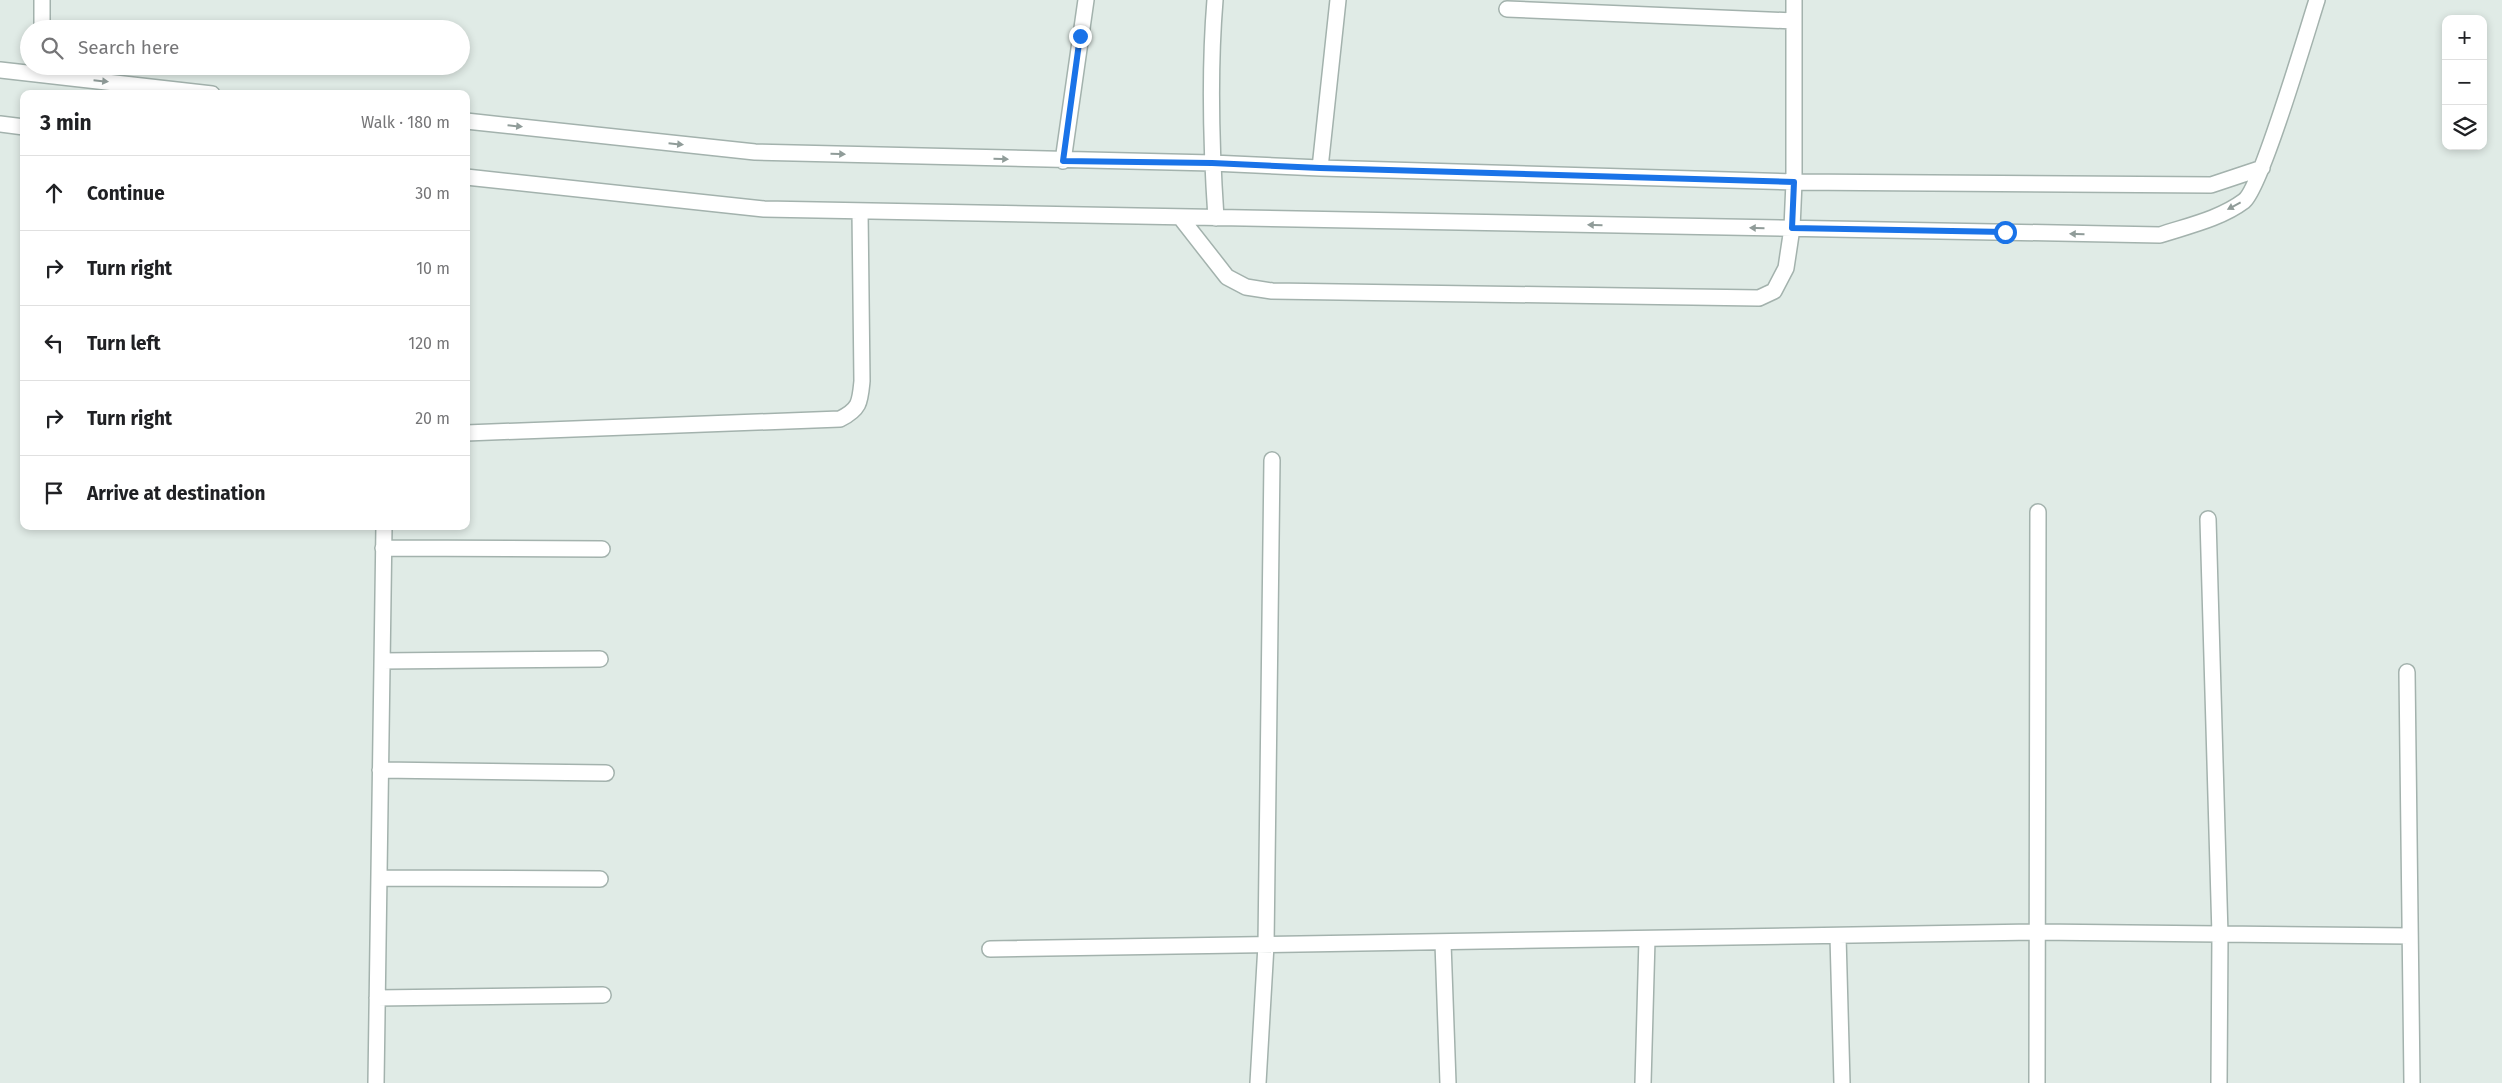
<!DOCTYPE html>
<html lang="en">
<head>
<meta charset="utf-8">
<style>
	body { margin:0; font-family:"Fira Sans",sans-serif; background:#f2f2f2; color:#202124 }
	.controls { position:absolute; right:15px; top:15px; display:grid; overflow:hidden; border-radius:10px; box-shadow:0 2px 8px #0003 }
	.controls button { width:45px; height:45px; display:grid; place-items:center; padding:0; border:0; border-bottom:1px solid #e0e0e0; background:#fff; color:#202124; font:25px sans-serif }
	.stop { position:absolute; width:15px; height:15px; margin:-11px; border:4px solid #1a73e8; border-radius:50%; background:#fff }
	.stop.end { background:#1a73e8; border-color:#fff; box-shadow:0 1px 5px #0008 }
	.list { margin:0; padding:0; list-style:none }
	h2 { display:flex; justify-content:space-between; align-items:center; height:65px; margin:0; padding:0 20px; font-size:21px }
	h2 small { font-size:16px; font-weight:400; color:#757577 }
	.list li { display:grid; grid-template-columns:32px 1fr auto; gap:15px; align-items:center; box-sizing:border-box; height:75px; padding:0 20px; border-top:1px solid #e0e0e0 }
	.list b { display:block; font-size:19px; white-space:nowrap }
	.list em { font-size:16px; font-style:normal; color:#757577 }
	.icon { flex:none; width:28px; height:28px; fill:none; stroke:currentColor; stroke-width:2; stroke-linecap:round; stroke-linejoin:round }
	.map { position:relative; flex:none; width:2502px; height:1083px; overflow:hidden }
	.search { position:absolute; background:#fff; box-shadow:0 2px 8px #0003; left:20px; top:20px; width:450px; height:55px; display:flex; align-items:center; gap:12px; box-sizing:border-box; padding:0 18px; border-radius:28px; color:#757577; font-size:19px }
	.panel { position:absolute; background:#fff; box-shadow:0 2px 8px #0003; left:20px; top:90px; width:450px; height:440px; border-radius:10px }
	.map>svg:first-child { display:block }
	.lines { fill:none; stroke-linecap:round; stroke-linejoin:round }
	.minor-casing { stroke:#a3b2ad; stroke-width:18 }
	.minor { stroke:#fff; stroke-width:15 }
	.oneway { fill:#909c99 }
	.route { stroke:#1a73e8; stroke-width:6 }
</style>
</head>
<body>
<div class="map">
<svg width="2502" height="1083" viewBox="0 0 2502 1083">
	<rect width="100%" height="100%" fill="#e0ebe6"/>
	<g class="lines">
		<defs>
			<path id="minor" d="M 42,0 L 42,29
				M 1215,0 C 1209,73 1211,145 1216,218
				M 1507,9 L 1794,21
				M 0,70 L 212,94
				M 466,121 L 755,152 L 1212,163 L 1320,168 L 1794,182 L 2211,185 L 2262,168
				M 0,124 L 24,127
				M 1063,161 L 1086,0
				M 1320,168 L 1338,0
				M 466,177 L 764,209 L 2160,235 C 2187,226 2220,219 2244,201 C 2261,188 2307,31 2317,0
				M 1180,217 L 1227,277 L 1246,287 L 1272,291 L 1759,298 L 1774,291 L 1786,268 L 1792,228 L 1794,182 L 1794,0
				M 466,433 L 840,419 C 860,409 860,402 862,381 L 860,211
				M 2208,519 L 2220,935 L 2219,1083
				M 383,548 L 602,549
				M 382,661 L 600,659
				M 2407,672 L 2412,1083
				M 380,770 L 606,773
				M 379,878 L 600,879
				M 1838,936 L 1842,1083
				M 1443,943 L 1448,1083
				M 990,949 L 2037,932 L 2410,936
				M 377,998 L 603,995
				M 376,1083 L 384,526
				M 1258,1083 L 1266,945 L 1272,460
				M 1643,1083 L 1647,939
				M 2037,1083 L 2038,512"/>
		</defs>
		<use href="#minor" class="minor-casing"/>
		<use href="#minor" class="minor"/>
	</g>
	<defs><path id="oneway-solid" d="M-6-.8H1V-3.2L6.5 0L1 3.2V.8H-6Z" transform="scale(1.25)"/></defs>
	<g class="oneway">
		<use href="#oneway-solid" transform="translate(101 81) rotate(6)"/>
		<use href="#oneway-solid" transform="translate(515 126) rotate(6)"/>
		<use href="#oneway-solid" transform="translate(676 144) rotate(6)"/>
		<use href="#oneway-solid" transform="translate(838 154) rotate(2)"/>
		<use href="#oneway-solid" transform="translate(1001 159) rotate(2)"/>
		<use href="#oneway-solid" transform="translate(2234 206) rotate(152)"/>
		<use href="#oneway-solid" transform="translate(1595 225) rotate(-179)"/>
		<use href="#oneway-solid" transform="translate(1757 228) rotate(-179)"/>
		<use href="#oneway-solid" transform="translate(2077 234) rotate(-179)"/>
	</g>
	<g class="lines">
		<path class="route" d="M 1080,36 L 1063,161 L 1212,163 L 1320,168 L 1794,182 L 1792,228 L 2005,232"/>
	</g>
</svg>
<div class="controls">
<button>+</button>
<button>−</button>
<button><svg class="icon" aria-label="layers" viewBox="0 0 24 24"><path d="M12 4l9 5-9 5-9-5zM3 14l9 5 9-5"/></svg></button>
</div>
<div class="stop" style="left:2005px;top:232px"></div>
<div class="stop end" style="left:1080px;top:36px"></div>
<div class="search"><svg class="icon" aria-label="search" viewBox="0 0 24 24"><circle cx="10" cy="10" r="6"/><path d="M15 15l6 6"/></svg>Search here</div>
<section class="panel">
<h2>3 min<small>Walk · 180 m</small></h2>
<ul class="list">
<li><svg class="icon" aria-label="ahead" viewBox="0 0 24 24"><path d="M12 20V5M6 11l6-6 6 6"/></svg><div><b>Continue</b></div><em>30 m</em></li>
<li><svg class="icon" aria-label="right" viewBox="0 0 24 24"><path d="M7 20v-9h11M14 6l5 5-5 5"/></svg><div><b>Turn right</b></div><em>10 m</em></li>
<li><svg class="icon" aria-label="left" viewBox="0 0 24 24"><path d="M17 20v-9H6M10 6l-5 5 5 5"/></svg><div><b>Turn left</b></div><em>120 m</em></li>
<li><svg class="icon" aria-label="right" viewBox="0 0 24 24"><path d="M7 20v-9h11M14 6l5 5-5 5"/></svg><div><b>Turn right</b></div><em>20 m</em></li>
<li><svg class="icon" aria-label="arrive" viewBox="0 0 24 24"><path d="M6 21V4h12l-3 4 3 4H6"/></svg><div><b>Arrive at destination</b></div></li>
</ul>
</section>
</div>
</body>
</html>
